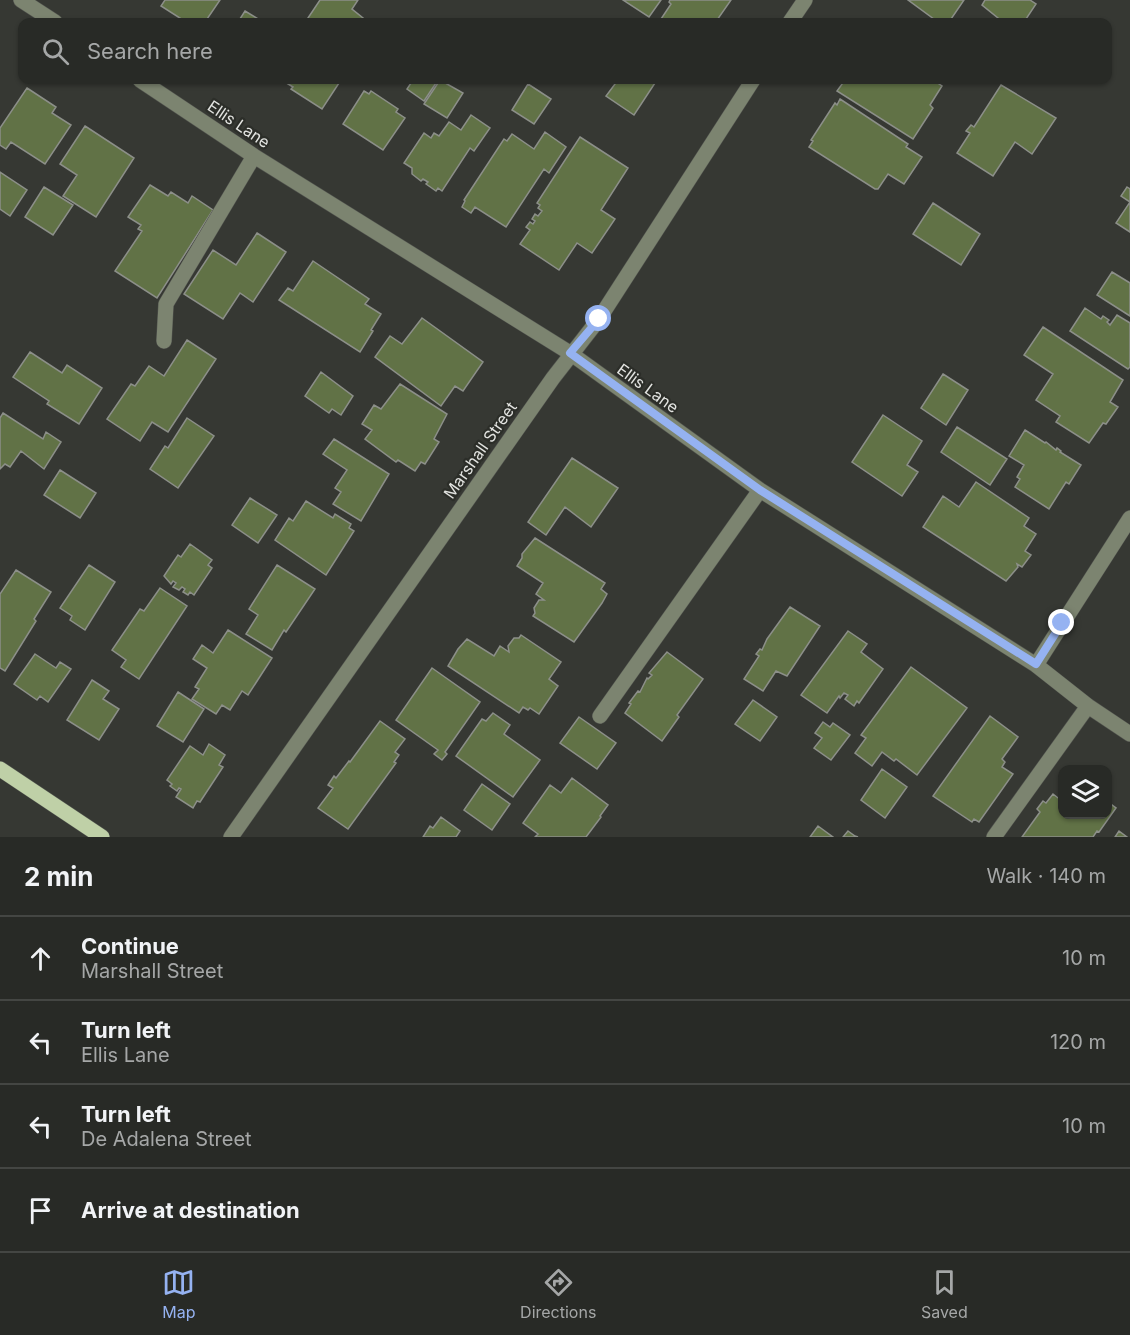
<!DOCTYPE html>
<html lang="en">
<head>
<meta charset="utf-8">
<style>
	body { margin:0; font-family:Inter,sans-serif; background:#30322e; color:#f1f3f6 }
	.controls { position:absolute; right:18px; bottom:18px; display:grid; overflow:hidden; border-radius:12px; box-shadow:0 2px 4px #0004 }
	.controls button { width:54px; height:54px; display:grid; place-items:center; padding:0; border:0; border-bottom:2px solid #444643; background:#282a26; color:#f1f3f6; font:30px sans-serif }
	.stop { position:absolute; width:18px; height:18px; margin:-14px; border:4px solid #95b2f1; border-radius:50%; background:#fff }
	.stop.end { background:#95b2f1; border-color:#fff; box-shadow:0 2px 6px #0008 }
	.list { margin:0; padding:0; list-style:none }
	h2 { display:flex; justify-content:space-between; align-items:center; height:78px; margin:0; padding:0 24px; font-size:26px }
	h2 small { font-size:20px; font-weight:400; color:#a5a7a7 }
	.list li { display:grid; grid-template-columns:39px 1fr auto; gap:18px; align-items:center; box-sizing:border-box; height:84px; padding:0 24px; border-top:2px solid #444643 }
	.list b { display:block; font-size:22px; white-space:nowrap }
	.list p { margin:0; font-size:20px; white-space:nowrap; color:#a5a7a7 }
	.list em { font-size:20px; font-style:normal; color:#a5a7a7 }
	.icon { flex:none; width:33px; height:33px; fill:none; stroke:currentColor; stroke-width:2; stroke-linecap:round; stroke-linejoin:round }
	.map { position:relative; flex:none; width:1130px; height:837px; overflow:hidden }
	.search { position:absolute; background:#282a26; box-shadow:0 2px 4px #0004; left:18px; right:18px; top:18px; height:66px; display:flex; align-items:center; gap:15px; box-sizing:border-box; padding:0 21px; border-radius:12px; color:#a5a7a7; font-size:22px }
	.sheet { height:414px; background:#282a26 }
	nav { display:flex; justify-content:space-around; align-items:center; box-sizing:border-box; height:84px; border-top:2px solid #444643; background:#282a26; font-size:16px; color:#a5a7a7 }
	nav a { display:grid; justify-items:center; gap:3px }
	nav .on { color:#95b2f1 }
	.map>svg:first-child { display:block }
	.building { fill:#617246; stroke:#8c8f89; stroke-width:1.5 }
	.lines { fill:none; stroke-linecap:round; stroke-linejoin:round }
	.minor-casing { stroke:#52544f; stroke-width:16 }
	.major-casing { stroke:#52544f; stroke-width:16 }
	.minor { stroke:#7c8470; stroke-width:15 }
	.major { stroke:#bfd0a7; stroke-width:15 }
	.route { stroke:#95b2f1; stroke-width:8 }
	.labels { text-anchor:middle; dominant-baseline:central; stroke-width:4.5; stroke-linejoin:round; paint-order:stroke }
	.street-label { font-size:16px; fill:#e3e4e1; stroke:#2c2e29 }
</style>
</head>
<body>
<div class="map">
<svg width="1130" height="837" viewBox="0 0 1130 837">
	<rect width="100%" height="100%" fill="#363833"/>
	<path class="building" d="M 165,0 L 220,0 L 205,22 L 186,22 L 161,6 Z
		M 320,0 L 358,0 L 352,9 L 368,22 L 307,22 L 306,21 Z
		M 623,0 L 661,0 L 649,17 Z
		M 670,0 L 731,0 L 717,20 L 720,22 L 659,22 L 671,4 L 669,2 Z
		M 908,0 L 964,0 L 949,22 L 938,22 Z
		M 985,0 L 1030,0 L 1036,4 L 1024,22 L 1003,22 L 982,5 Z
		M 245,11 L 263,22 L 238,22 Z
		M 287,80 L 341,80 L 322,109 L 291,89 L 293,87 L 285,82 Z
		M 413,80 L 438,80 L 424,101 L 407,89 Z
		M 440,80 L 463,93 L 447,118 L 424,104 Z
		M 618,80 L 657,80 L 634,115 L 606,96 Z
		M 845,80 L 933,80 L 942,86 L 930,105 L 933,108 L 913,139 L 837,91 Z
		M 528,84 L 551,99 L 534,124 L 512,110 Z
		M 1001,85 L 1056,118 L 1032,154 L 1015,142 L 993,176 L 957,153 L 970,133 L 966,131 L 971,125 L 974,127 Z
		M 27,88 L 56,107 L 52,113 L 71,125 L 45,164 L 11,142 L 6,149 L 0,145 L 0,128 Z
		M 364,91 L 369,94 L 371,91 L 398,109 L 396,112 L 405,118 L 383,150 L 343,124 Z
		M 840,99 L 908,144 L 906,147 L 922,157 L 904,184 L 888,174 L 878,189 L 875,189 L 809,147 L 813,141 L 811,140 L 835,103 L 837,105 Z
		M 471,115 L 490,128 L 474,151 L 470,148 L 442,191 L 438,188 L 436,191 L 426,184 L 428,182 L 423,179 L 421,181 L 412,174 L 412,168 L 404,163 L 424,133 L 431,138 L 434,133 L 439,136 L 449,122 L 461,130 Z
		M 85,126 L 134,158 L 96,217 L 63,196 L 77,175 L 60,164 Z
		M 545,132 L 566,147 L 549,173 L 544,169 L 506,227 L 475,207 L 471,213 L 462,207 L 465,201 L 464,200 L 504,139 L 507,141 L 512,134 L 534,149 Z
		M 580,137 L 628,168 L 601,210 L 615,219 L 592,253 L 577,243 L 559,270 L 520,244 L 530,230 L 526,227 L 530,222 L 533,224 L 535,221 L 532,219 L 535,214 L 538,216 L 542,211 L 538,208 L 540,205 L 537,203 Z
		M 0,172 L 27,190 L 10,216 L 0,209 Z
		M 150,185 L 168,196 L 171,192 L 188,203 L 192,196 L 213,210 L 157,298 L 115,271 L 142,231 L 138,229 L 141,225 L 128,217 Z
		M 44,187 L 73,205 L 53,235 L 25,217 Z
		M 1127,187 L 1130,189 L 1130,202 L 1121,196 Z
		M 1130,202 L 1130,232 L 1116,223 Z
		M 933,203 L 980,234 L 961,265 L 913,234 Z
		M 257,233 L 286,252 L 253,302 L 240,293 L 223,319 L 184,294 L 213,250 L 236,265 Z
		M 313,261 L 369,299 L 365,304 L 381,314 L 371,330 L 373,331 L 360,352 L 279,300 L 288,288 L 293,291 Z
		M 1112,272 L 1130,283 L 1130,316 L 1097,295 Z
		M 1085,308 L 1101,319 L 1103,316 L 1109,320 L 1107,322 L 1110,325 L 1117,315 L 1130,323 L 1130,367 L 1128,369 L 1070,331 Z
		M 422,318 L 483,362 L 463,391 L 455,386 L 441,406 L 375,357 L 390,336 L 402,344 Z
		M 1043,327 L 1123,380 L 1110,402 L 1118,407 L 1106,424 L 1103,423 L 1089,443 L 1056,422 L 1060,416 L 1036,400 L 1053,374 L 1024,355 Z
		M 187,340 L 216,359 L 168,432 L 152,422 L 140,441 L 107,419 L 131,384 L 135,386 L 149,366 L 164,376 Z
		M 30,352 L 62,373 L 67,365 L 102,388 L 79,424 L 47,404 L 49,401 L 13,377 Z
		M 321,372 L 353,396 L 341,415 L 332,409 L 329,413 L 305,396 Z
		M 943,374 L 968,390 L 946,425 L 921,408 Z
		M 400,384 L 447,414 L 434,439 L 439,442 L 425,464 L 421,462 L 415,471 L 398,460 L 396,462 L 365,439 L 372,430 L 362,424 L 374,405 L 381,409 Z
		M 3,413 L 43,439 L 46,432 L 61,442 L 44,469 L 21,451 L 10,467 L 5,464 L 0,469 L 0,418 Z
		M 883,415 L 922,441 L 907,465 L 918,472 L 902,496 L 852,462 Z
		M 187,418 L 214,436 L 178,488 L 150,469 L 165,446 L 168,448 Z
		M 957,427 L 1007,459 L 990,485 L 941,452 Z
		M 1025,430 L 1045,443 L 1046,442 L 1056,450 L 1057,448 L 1061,451 L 1060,452 L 1081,465 L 1069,484 L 1066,482 L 1049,509 L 1015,487 L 1020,479 L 1017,477 L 1024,465 L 1009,456 Z
		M 334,439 L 389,474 L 361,521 L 333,504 L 341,492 L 335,488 L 347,470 L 323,454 Z
		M 572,458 L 618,488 L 591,527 L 565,507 L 546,535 L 528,522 Z
		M 60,470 L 96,493 L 80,518 L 44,495 Z
		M 976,482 L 1029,518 L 1024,526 L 1036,534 L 1025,551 L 1031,555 L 1022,567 L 1017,564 L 1018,567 L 1006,581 L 923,527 L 943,496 L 959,507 Z
		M 250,498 L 277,515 L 258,543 L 232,525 Z
		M 306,501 L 333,518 L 335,514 L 351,524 L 349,528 L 354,531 L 326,575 L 275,540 L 289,518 L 293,521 Z
		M 535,538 L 605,583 L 601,589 L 607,594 L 602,603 L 574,642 L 533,616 L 535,613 L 534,608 L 539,600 L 544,600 L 536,594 L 543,583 L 517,566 L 522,558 L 522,554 Z
		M 190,544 L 212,560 L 208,565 L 212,568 L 194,595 L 190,592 L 188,595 L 183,592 L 185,589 L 182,587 L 179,590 L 173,587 L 176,583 L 173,581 L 171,584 L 164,576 L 178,555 L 181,557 Z
		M 89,565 L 115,582 L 85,630 L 70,620 L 72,616 L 60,608 Z
		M 277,565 L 315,589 L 286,632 L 284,630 L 272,650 L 246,634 L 258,615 L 249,609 Z
		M 16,570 L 51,592 L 34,619 L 36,621 L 5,671 L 0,668 L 0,594 Z
		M 160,588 L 187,606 L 139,679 L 121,667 L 126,660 L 112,650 L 140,609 L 144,611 Z
		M 790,607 L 820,626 L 787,676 L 776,671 L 763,691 L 744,679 L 759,656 L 756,654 L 760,649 L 762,650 L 767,639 Z
		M 228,630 L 272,658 L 248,695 L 242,691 L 230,710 L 222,705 L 216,714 L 192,699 L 199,689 L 195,687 L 207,668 L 193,659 L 202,645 L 213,653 Z
		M 848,631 L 867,644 L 861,652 L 883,669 L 859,703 L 857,701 L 854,706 L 845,699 L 848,695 L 844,693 L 840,698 L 839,696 L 827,713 L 801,695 Z
		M 521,635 L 561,662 L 549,679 L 558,686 L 539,714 L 530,708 L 528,710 L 523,707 L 519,713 L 448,666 L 458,649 L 467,639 L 494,656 L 500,646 L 509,652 L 508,646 L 514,638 L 519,638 Z
		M 667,652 L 703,679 L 677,715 L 679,717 L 662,741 L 625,713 L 631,704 L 629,703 L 638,691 L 640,692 L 647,678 L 648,679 L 652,675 L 649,673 Z
		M 35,654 L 56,668 L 60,662 L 71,669 L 48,702 L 40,696 L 37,700 L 14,684 Z
		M 911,667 L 967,708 L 917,775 L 896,759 L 894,761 L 882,752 L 872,766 L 855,753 L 866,738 L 861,735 Z
		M 432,668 L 480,702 L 445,752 L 447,754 L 442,760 L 434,754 L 438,750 L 396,720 Z
		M 92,680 L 109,691 L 103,699 L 119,709 L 99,740 L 67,720 Z
		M 178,692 L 204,709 L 183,742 L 157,726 Z
		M 753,700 L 777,717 L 760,741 L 735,724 Z
		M 493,713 L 510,725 L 504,734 L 540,760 L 513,797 L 456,756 L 482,719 L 486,721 Z
		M 990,716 L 1018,737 L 1002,759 L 1005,762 L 1002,767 L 1013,774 L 979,822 L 974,819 L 972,822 L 933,796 Z
		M 579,717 L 616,743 L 597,769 L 560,743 Z
		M 380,721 L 405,739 L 395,752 L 399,755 L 394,762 L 396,763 L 348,829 L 318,808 L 333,788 L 328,785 L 334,776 L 336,778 L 349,761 L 350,762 Z
		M 823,722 L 830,727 L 833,723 L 850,735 L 831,760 L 814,748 L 822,738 L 815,733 Z
		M 209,744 L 225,755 L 219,765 L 223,767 L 200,802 L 197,801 L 193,808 L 176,797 L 181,789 L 179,788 L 177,791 L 170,786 L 172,784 L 167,780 L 190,746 L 203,755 Z
		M 882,769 L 907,787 L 885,818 L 861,800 Z
		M 572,778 L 608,805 L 600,816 L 601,817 L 586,837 L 535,837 L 538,834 L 523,823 L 550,785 L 561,793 Z
		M 482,784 L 510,804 L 492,830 L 464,810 Z
		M 1053,794 L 1062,801 L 1062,814 L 1108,814 L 1108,802 L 1116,808 L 1099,832 L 1097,831 L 1093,837 L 1022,837 L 1040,812 L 1037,809 L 1043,801 L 1046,803 Z
		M 441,817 L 460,831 L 456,837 L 423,837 L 430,826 L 433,828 Z
		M 818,826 L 833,837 L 810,837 Z
		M 848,831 L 855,836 L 858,837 L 843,837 Z
		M 1119,831 L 1127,837 L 1115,837 Z"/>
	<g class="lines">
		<defs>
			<path id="minor" d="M 21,0 L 55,22
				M 790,22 L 805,0
				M 140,80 L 254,156 L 570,353 L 760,490 L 1036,665 L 1088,706 L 1130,734
				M 164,341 L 166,304 L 254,156
				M 1036,665 L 1130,518
				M 600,716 L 760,490
				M 231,837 L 553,378 L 599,319 L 753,80
				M 994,837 L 1088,706"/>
			<path id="major" d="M 0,769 L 102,837"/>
		</defs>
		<use href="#minor" class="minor-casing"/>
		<use href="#major" class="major-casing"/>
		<use href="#minor" class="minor"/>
		<use href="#major" class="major"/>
	</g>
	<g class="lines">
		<path class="route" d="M 599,319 L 570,353 L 760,490 L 1036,664 L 1062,623"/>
	</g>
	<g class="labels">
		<g class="street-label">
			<text transform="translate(239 124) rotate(34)">Ellis Lane</text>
			<text transform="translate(648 388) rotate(36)">Ellis Lane</text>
			<text transform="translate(480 450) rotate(-55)">Marshall Street</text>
		</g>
	</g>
</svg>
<div class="controls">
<button><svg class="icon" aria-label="layers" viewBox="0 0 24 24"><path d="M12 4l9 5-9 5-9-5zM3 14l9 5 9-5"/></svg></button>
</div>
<div class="stop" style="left:599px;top:319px"></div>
<div class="stop end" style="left:1062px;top:623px"></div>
<div class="search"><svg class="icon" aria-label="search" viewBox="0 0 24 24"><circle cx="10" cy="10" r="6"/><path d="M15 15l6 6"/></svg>Search here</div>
</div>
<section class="sheet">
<h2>2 min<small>Walk · 140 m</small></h2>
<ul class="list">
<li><svg class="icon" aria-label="ahead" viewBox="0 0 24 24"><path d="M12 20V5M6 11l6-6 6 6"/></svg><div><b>Continue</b><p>Marshall Street</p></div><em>10 m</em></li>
<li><svg class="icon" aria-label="left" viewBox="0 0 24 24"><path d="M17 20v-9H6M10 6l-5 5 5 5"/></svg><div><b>Turn left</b><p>Ellis Lane</p></div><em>120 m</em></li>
<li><svg class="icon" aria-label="left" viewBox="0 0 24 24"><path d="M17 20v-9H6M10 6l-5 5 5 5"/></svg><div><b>Turn left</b><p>De Adalena Street</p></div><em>10 m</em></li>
<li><svg class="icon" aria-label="arrive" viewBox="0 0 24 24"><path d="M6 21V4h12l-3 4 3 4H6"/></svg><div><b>Arrive at destination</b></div></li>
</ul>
</section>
<nav>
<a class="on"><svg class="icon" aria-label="map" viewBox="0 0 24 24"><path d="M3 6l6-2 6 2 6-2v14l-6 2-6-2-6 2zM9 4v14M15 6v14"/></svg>Map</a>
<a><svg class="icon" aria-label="directions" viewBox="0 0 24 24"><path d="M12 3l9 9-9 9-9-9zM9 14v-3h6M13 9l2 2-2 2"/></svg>Directions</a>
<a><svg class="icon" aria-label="saved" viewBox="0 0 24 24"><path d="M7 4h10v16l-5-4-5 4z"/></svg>Saved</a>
</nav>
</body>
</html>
